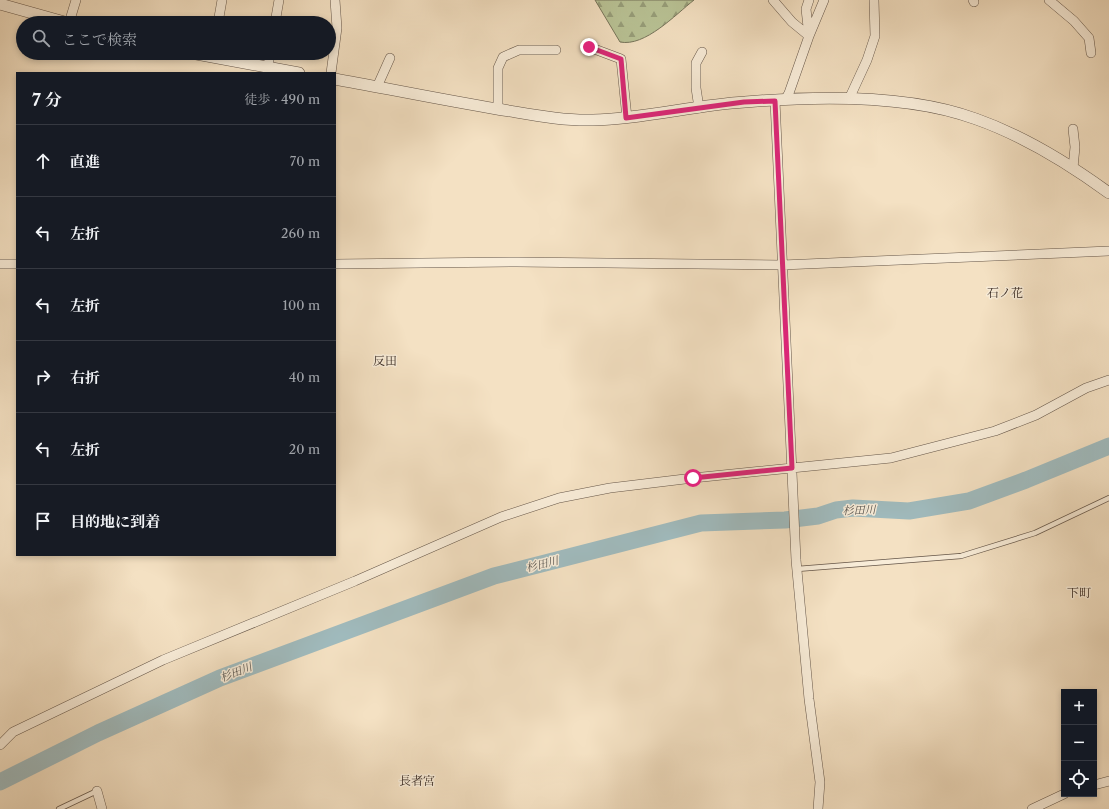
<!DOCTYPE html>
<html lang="ja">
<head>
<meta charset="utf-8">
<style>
	body { margin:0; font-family:"Libre Caslon Text","Noto Serif JP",serif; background:#242831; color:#f1f3f6 }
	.controls { position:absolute; right:12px; bottom:12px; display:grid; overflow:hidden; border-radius:0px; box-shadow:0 2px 6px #0003 }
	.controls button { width:36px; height:36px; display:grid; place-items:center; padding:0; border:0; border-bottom:1px solid #363941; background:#171b24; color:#f1f3f6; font:20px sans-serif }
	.stop { position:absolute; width:12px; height:12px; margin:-9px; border:3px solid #db2777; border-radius:50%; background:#fff }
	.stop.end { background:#db2777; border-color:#fff; box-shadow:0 1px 4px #0008 }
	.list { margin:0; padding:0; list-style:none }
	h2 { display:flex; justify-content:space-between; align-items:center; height:52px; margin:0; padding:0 16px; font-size:17px }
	h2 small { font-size:13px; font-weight:400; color:#9ea1a6 }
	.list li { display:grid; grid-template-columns:26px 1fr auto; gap:12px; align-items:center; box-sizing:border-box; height:72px; padding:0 16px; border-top:1px solid #363941 }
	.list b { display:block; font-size:15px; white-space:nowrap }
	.list em { font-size:13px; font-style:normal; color:#9ea1a6 }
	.icon { flex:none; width:22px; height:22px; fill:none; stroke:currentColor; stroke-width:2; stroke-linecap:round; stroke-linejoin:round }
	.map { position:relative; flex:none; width:1109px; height:809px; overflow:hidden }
	.search { position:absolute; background:#171b24; box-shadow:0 2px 6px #0003; left:16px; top:16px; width:320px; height:44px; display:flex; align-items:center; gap:10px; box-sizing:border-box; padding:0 14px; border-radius:22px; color:#9ea1a6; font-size:15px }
	.panel { position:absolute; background:#171b24; box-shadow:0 2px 6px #0003; left:16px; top:72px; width:320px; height:484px; border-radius:0px }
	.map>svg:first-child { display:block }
	.forest { fill:url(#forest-firs); stroke:#77755b }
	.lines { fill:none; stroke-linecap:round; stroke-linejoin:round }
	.river { stroke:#a0bbbe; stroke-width:17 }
	.service-casing { stroke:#655649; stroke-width:6 }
	.minor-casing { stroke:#655649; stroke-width:10 }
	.tertiary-casing { stroke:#655649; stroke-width:12 }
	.service { stroke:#f8ecd8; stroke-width:4.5 }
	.minor { stroke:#f8ecd8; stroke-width:9 }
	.tertiary { stroke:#f8ecd8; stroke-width:11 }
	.route { stroke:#db2777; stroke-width:5 }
	.labels { text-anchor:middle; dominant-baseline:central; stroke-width:3; stroke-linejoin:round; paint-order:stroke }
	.water-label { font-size:11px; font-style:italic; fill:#55534f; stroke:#f8ecd8 }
	.quarter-label { font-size:12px; fill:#352720; stroke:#f8ecd8 }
</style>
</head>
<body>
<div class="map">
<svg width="1109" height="809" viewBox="0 0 1109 809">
	<defs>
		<pattern id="forest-firs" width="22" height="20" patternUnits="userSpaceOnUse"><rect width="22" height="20" fill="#b9c396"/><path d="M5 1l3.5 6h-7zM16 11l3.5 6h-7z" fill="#979e7a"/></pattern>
	</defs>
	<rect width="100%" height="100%" fill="#f4e1c3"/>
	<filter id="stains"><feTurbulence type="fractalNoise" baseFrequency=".005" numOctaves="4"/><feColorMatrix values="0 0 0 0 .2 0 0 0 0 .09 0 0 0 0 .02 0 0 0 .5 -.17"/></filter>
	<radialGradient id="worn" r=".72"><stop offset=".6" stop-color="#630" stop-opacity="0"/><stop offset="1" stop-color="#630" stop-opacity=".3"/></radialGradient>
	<path class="forest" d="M 595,0 L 694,0 C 675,15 645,47 620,42 Z"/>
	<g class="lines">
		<path class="river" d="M 0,782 L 98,733 L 220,678 L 494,576 L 701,523 L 785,520 L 818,516 L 836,510 L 853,508 L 909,511 L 969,501 L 1026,480 L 1109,446"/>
		<defs>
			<path id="service" d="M 797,569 L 961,556 L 1035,533 L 1109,498
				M 59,809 L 97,791"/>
			<path id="minor" d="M 773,0 L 792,22 L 809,36
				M 973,0 L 974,2
				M 1049,0 L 1074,21 L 1089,38 L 1091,53
				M 69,23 L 76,0
				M 218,23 L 222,0
				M 275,23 L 279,0
				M 809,36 L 806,9 L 809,0
				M 589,47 L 621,59 L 627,118
				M 268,67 L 270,53
				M 331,73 L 337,28 L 335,0
				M 377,87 L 390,58
				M 849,99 L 867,60 L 875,36 L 874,0
				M 785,100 L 789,93 L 809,36 L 824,0
				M 775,101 L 796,560 L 809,699 L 820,782 L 818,809
				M 699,108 L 696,88 L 696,63 L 702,52
				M 498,109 L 498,68 L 503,57 L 519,50 L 556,50
				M 1073,168 L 1075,147 L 1073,129
				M 0,264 L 17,264
				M 335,264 L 517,262 L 782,265 L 1109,251
				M 0,745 L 13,732 L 163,660 L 355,581 L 501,517 L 559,498 L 610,488 L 693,478 L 891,458 L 995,431 L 1036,415 L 1086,388 L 1109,380
				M 1094,785 L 1109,781
				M 97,791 L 102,809
				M 1032,809 L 1064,794"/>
			<path id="tertiary" d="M 0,4 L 68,23
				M 191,53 L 299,73
				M 335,79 C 389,89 443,100 497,109 C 529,114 561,121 593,120 C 644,119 694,105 745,102 C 816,96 909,94 976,119 C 1024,136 1068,163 1109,193"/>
		</defs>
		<use href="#service" class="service-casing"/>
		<use href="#minor" class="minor-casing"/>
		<use href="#tertiary" class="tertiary-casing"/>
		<use href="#service" class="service"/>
		<use href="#minor" class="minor"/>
		<use href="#tertiary" class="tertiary"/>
	</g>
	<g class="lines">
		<path class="route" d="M 589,47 L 621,59 L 626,118 L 744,102 L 775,101 L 792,468 L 693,478"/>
	</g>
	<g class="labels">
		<g class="water-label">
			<text transform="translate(859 510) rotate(-2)">杉田川</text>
			<text transform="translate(542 564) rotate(-14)">杉田川</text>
			<text transform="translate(236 672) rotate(-21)">杉田川</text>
		</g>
		<g class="quarter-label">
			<text x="1005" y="292">石ノ花</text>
			<text x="385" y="360">反田</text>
			<text x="1079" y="592">下町</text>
			<text x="417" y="780">長者宮</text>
		</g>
	</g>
	<rect width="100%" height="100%" filter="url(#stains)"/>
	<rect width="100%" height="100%" fill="url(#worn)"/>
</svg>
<div class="controls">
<button>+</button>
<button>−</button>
<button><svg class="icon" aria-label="locate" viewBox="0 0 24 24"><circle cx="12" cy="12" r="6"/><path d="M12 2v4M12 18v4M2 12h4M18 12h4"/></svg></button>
</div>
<div class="stop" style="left:693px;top:478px"></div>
<div class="stop end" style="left:589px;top:47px"></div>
<div class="search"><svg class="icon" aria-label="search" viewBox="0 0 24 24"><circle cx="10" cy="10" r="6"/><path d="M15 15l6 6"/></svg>ここで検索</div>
<section class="panel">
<h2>7 分<small>徒歩 · 490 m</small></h2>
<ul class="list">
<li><svg class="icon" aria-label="ahead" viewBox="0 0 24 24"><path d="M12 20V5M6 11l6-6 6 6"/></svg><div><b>直進</b></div><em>70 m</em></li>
<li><svg class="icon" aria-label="left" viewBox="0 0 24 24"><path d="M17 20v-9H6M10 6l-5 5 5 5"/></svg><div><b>左折</b></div><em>260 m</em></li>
<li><svg class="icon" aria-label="left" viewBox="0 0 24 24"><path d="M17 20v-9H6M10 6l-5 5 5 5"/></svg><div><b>左折</b></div><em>100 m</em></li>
<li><svg class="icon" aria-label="right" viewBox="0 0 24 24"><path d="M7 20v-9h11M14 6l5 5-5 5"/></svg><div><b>右折</b></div><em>40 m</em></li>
<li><svg class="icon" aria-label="left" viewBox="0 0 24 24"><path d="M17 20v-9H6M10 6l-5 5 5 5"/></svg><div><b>左折</b></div><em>20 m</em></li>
<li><svg class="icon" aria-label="arrive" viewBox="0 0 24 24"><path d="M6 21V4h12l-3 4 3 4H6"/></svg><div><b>目的地に到着</b></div></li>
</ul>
</section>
</div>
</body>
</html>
